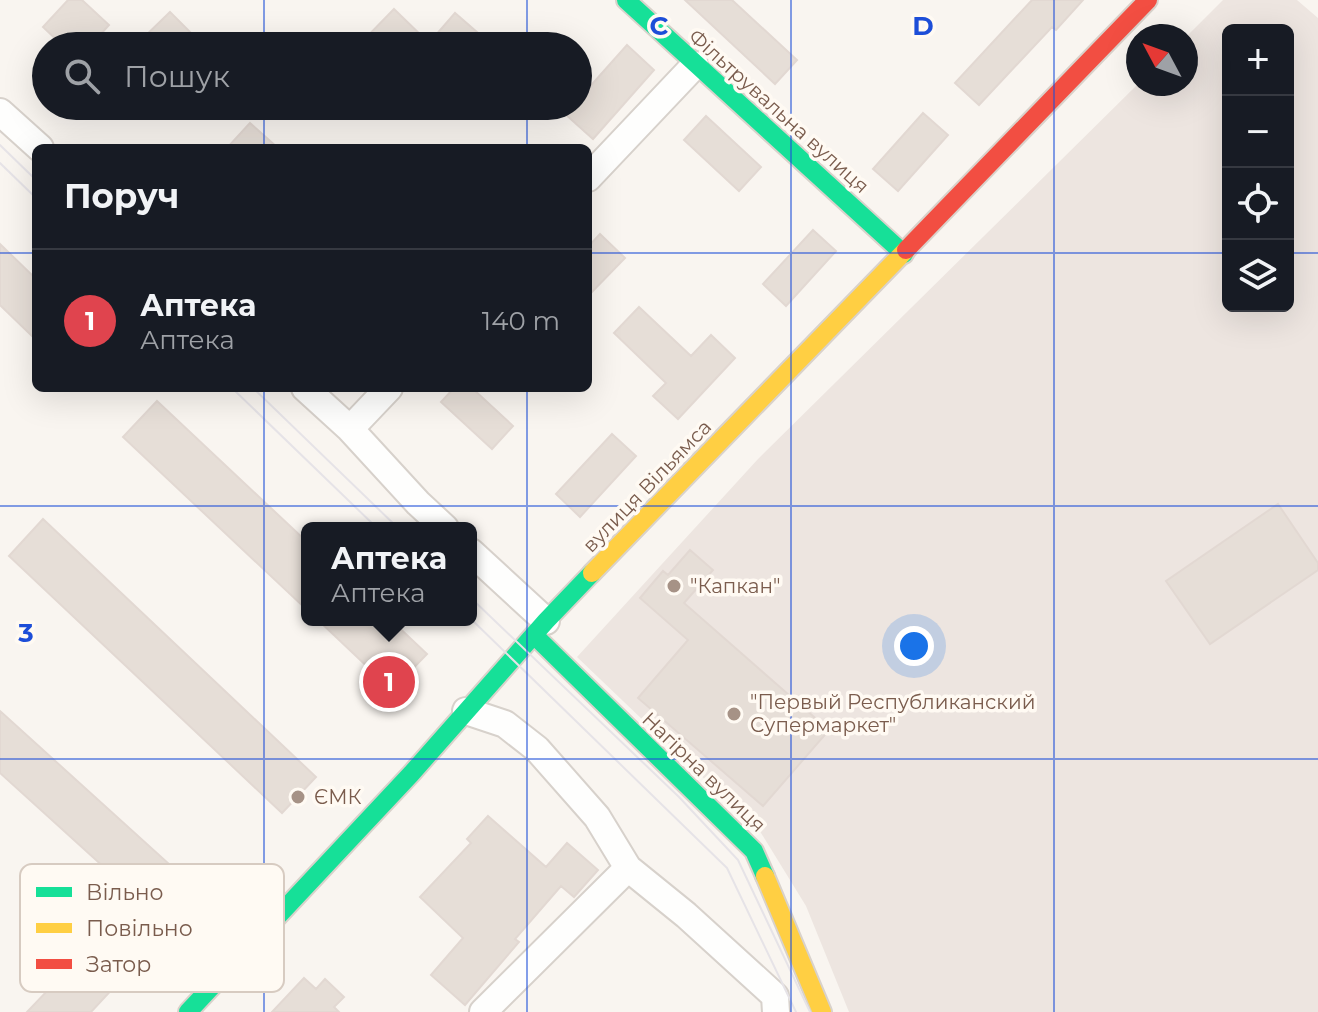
<!DOCTYPE html>
<html lang="uk">
<head>
<meta charset="utf-8">
<style>
	body { margin:0; font-family:Montserrat,sans-serif; background:#20242c; color:#f1f3f6 }
	.controls { position:absolute; right:24px; top:24px; display:grid; overflow:hidden; border-radius:12px; box-shadow:0 8px 32px #0002 }
	.controls button { width:72px; height:72px; display:grid; place-items:center; padding:0; border:0; border-bottom:2px solid #363941; background:#171b24; color:#f1f3f6; font:40px sans-serif }
	.compass { position:absolute; left:1126px; top:24px; width:72px; height:72px; border-radius:50%; background:#171b24; box-shadow:0 8px 32px #0002; rotate:311deg }
	.you { position:absolute; left:914px; top:646px; width:28px; height:28px; margin:-20px; border:6px solid #fff; border-radius:50%; background:#1a73e8; box-shadow:0 0 0 12px #1a73e833 }
	.badge { display:grid; place-items:center; width:52px; height:52px; border-radius:50%; background:#0f766e; color:#fff; font-size:26px; font-weight:700 }
	.pin { position:absolute; translate:-50% -50%; border:4px solid #fff; box-shadow:0 2px 8px #0006 }
	.popup { position:absolute; left:301px; top:522px; width:176px; height:104px; box-sizing:border-box; display:grid; place-content:center; border-radius:12px; background:#171b24; filter:drop-shadow(0 2px 6px #0005); font-size:26px; white-space:nowrap; color:#9ea1a6 }
	.popup b { font-size:30px; color:#f1f3f6 }
	.popup::after { content:''; position:absolute; left:50%; top:100%; margin-left:-16px; border:16px solid transparent; border-top-color:#171b24 }
	.list { margin:0; padding:0; list-style:none }
	h2 { display:flex; justify-content:space-between; align-items:center; height:104px; margin:0; padding:0 32px; font-size:34px }
	h2 small { font-size:26px; font-weight:400; color:#9ea1a6 }
	.list li { display:grid; grid-template-columns:52px 1fr auto; gap:24px; align-items:center; box-sizing:border-box; height:144px; padding:0 32px; border-top:2px solid #363941 }
	.list b { display:block; font-size:30px; white-space:nowrap }
	.list p { margin:0; font-size:26px; white-space:nowrap; color:#9ea1a6 }
	.list em { font-size:26px; font-style:normal; color:#9ea1a6 }
	.icon { flex:none; width:44px; height:44px; fill:none; stroke:currentColor; stroke-width:2; stroke-linecap:round; stroke-linejoin:round }
	.map { position:relative; flex:none; width:1318px; height:1012px; overflow:hidden }
	.search { position:absolute; background:#171b24; box-shadow:0 8px 32px #0002; left:32px; top:32px; width:560px; height:88px; display:flex; align-items:center; gap:20px; box-sizing:border-box; padding:0 28px; border-radius:44px; color:#9ea1a6; font-size:30px }
	.panel { position:absolute; background:#171b24; box-shadow:0 8px 32px #0002; left:32px; top:144px; width:560px; height:248px; border-radius:12px }
	.map>svg:first-child { display:block }
	.industrial { fill:#ede5e0; fill-rule:evenodd }
	.building { fill:#e6ded7; stroke:#e2d8d2; stroke-width:2 }
	.lines { fill:none; stroke-linecap:round; stroke-linejoin:round }
	.street-casing { stroke:#d7d1cb; stroke-width:30 }
	.fast-casing { stroke:#d9d2cb; stroke-width:22 }
	.slow-casing { stroke:#d9d2cb; stroke-width:22 }
	.jam-casing { stroke:#d9d2cb; stroke-width:22 }
	.street { stroke:#fefefd; stroke-width:26 }
	.fast { stroke:#16e098; stroke-width:18 }
	.slow { stroke:#ffcf43; stroke-width:18 }
	.jam { stroke:#f24e42; stroke-width:18 }
	.tram { stroke:#e6e3e7; stroke-width:2 }
	.grid { fill:none; stroke:#1d4ed8; stroke-width:2; stroke-opacity:0.55 }
	.poi-dot { fill:#a69286; stroke:#fffaf3; stroke-width:3 }
	.labels { text-anchor:middle; dominant-baseline:central; stroke-width:7; stroke-linejoin:round; paint-order:stroke }
	.street-label { font-size:20px; fill:#7a5c4d; stroke:#fffaf3 }
	.poi-label { font-size:20px; fill:#7a5c4d; stroke:#fffaf3; text-anchor:start }
	.key { fill:#fffaf3; stroke:#d7cbc1; stroke-width:2 }
	.key-label { font-size:22px; fill:#7a5c4d }
	.grid-label { font-size:26px; text-anchor:middle; font-weight:bold; fill:#1d4ed8; stroke:#fffaf3; stroke-width:7; stroke-linejoin:round; paint-order:stroke }
</style>
</head>
<body>
<div class="map">
<svg width="1318" height="1012" viewBox="0 0 1318 1012">
	<rect width="100%" height="100%" fill="#f9f5f0"/>
	<path class="industrial" d="M 1223,0 L 1297,0 L 1318,18 L 1318,1012 L 849,1012 L 806,906 L 761,833 L 577,657 L 758,459 L 1138,84 L 1186,84 L 1186,37 ZM 1228,30 L 1288,30 L 1288,306 L 1228,306 Z"/>
	<path class="building" d="M 68,0 L 82,0 L 109,25 L 90,46 L 63,46 L 43,27 Z
		M 685,0 L 732,0 L 797,60 L 775,84 Z
		M 1032,0 L 1083,0 L 1056,30 L 1052,27 L 979,105 L 955,83 Z
		M 394,9 L 429,43 L 455,13 L 493,46 L 358,46 Z
		M 170,12 L 204,46 L 135,46 Z
		M 627,45 L 654,70 L 593,139 L 565,114 L 572,106 L 578,106 L 578,100 Z
		M 923,113 L 948,135 L 898,191 L 873,169 Z
		M 706,116 L 761,167 L 739,191 L 684,140 Z
		M 250,123 L 278,148 L 227,148 Z
		M 813,230 L 836,251 L 786,306 L 763,284 Z
		M 600,234 L 625,258 L 588,296 L 588,247 Z
		M 0,244 L 36,279 L 36,340 L 0,305 Z
		M 639,307 L 691,356 L 711,335 L 735,358 L 678,419 L 653,396 L 666,383 L 614,333 Z
		M 454,388 L 472,388 L 513,426 L 492,449 L 441,402 Z
		M 157,401 L 307,542 L 307,610 L 123,437 Z
		M 612,434 L 636,456 L 580,517 L 556,494 Z
		M 1278,504 L 1318,563 L 1318,570 L 1210,644 L 1166,581 Z
		M 43,519 L 316,777 L 282,813 L 9,556 Z
		M 690,550 L 713,570 L 684,603 L 829,730 L 763,806 L 638,698 L 688,640 L 640,598 L 663,571 L 668,575 Z
		M 318,620 L 391,620 L 427,654 L 392,690 Z
		M 0,711 L 201,893 L 170,927 L 0,773 Z
		M 488,816 L 546,867 L 567,843 L 598,870 L 574,897 L 561,886 L 515,939 L 519,942 L 465,1005 L 431,975 L 463,938 L 420,897 L 471,843 L 467,839 Z
		M 97,939 L 130,970 L 91,1012 L 27,1012 Z
		M 304,978 L 316,989 L 325,979 L 344,997 L 334,1007 L 339,1012 L 272,1012 Z"/>
	<g class="lines">
		<defs>
			<path id="street" d="M 0,112 L 40,148
				M 588,178 L 695,65
				M 305,388 L 350,429 L 418,503 L 445,528
				M 350,429 L 389,388
				M 471,552 L 546,621
				M 466,711 L 505,724 L 537,749 L 597,817 L 628,868 L 686,915 L 775,996 L 776,1012
				M 483,1012 L 628,868"/>
			<path id="fast" d="M 626,0 L 904,254
				M 534,635 L 754,851 L 765,876
				M 188,1012 L 411,774 L 546,621 L 592,573"/>
			<path id="slow" d="M 592,573 L 906,250
				M 765,876 L 822,1012"/>
			<path id="jam" d="M 906,250 L 1148,0"/>
		</defs>
		<use href="#street" class="street-casing"/>
		<use href="#fast" class="fast-casing"/>
		<use href="#slow" class="slow-casing"/>
		<use href="#jam" class="jam-casing"/>
		<use href="#street" class="street"/>
		<use href="#fast" class="fast"/>
		<use href="#slow" class="slow"/>
		<use href="#jam" class="jam"/>
		<path class="tram" d="M 0,145 L 36,180
			M 0,163 L 36,198
			M 232,388 L 377,528
			M 253,388 L 398,528
			M 471,598 L 679,797 L 738,860 L 810,1012
			M 471,619 L 727,868 L 796,1012"/>
	</g>
	<path class="grid" d="M 264,0 L 264,46M 527,0 L 527,46M 791,0 L 791,1012M 1054,0 L 1054,1012M 264,106 L 264,148M 527,106 L 527,148M 0,253 L 36,253M 588,253 L 1228,253M 1288,253 L 1318,253M 264,388 L 264,1012M 527,388 L 527,1012M 0,506 L 1318,506M 0,759 L 1318,759"/>
	<g class="poi-dot">
		<circle cx="674" cy="586" r="8"/>
		<circle cx="734" cy="714" r="8"/>
		<circle cx="298" cy="797" r="8"/>
	</g>
	<g class="labels">
		<g class="street-label">
			<text transform="translate(779 111) rotate(42)">Фільтрувальна вулиця</text>
			<text transform="translate(647 486) rotate(-46)">вулиця Вільямса</text>
			<text transform="translate(704 772) rotate(44)">Нагірна вулиця</text>
		</g>
		<g class="poi-label">
			<text x="690" y="586">"Капкан"</text>
			<text x="750" y="702">"Первый Республиканский<tspan x="750" dy="23">Супермаркет"</tspan></text>
			<text x="314" y="797">ЄМК</text>
		</g>
	</g>
	<rect x="20" y="864" width="264" height="128" rx="12" class="key"/>
	<rect x="36" y="887" width="36" height="10" fill="#16e098"/>
	<rect x="36" y="923" width="36" height="10" fill="#ffcf43"/>
	<rect x="36" y="959" width="36" height="10" fill="#f24e42"/>
	<g class="key-label">
		<text x="86" y="900">Вільно</text>
		<text x="86" y="936">Повільно</text>
		<text x="86" y="972">Затор</text>
	</g>
	<g class="grid-label">
		<text x="659" y="35">C</text>
		<text x="923" y="35">D</text>
		<text x="26" y="642">3</text>
	</g>
</svg>
<div class="controls">
<button>+</button>
<button>−</button>
<button><svg class="icon" aria-label="locate" viewBox="0 0 24 24"><circle cx="12" cy="12" r="6"/><path d="M12 2v4M12 18v4M2 12h4M18 12h4"/></svg></button>
<button><svg class="icon" aria-label="layers" viewBox="0 0 24 24"><path d="M12 4l9 5-9 5-9-5zM3 14l9 5 9-5"/></svg></button>
</div>
<svg class="compass" viewBox="-18 -18 36 36"><path d="M0-13l5 13h-10z" fill="#e53935"/><path d="M0 13l5-13h-10z" fill="#9ea1a6"/></svg>
<div class="you"></div>
<div class="pin badge" style="left:389px;top:682px;background:#e0444e">1</div>
<div class="popup"><b>Аптека</b>Аптека</div>
<div class="search"><svg class="icon" aria-label="search" viewBox="0 0 24 24"><circle cx="10" cy="10" r="6"/><path d="M15 15l6 6"/></svg>Пошук</div>
<section class="panel">
<h2>Поруч<small></small></h2>
<ul class="list">
<li><span class="badge" style="background:#e0444e">1</span><div><b>Аптека</b><p>Аптека</p></div><em>140 m</em></li>
</ul>
</section>
</div>
</body>
</html>
